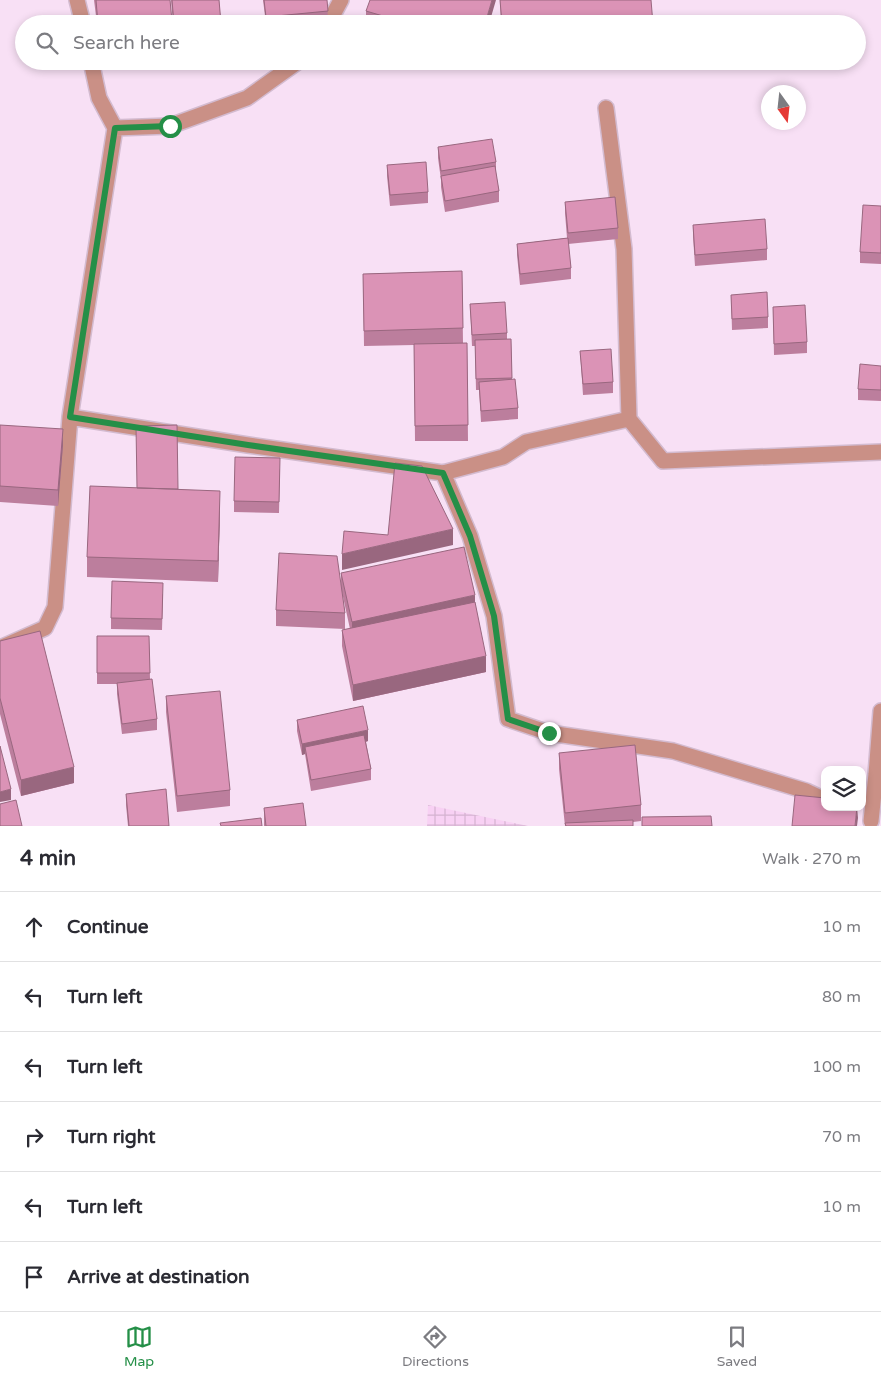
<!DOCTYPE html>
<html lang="en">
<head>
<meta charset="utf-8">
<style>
	body { margin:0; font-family:"Varela Round",sans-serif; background:#f2f2f3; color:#2b2b33 }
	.controls { position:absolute; right:15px; bottom:15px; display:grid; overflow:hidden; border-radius:10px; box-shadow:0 2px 8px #0003 }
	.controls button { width:45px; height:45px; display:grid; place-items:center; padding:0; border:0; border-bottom:1px solid #e1e1e2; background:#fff; color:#2b2b33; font:25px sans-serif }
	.compass { position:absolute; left:761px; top:85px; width:45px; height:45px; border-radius:50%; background:#fff; box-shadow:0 2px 8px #0003; rotate:165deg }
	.stop { position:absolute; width:15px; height:15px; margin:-11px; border:4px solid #248f47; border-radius:50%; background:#fff }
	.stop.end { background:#248f47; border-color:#fff; box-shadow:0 1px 5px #0008 }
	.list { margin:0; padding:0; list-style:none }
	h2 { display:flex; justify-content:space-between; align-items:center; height:65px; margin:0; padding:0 20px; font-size:21px }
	h2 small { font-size:16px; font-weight:400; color:#7c7c81 }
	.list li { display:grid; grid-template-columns:32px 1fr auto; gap:15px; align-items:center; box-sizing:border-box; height:70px; padding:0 20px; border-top:1px solid #e1e1e2 }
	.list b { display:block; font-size:19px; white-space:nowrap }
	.list em { font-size:16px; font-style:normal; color:#7c7c81 }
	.icon { flex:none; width:28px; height:28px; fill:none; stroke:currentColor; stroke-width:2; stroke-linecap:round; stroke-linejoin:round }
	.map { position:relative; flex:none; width:881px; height:826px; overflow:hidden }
	.search { position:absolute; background:#fff; box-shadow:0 2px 8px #0003; left:15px; right:15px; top:15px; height:55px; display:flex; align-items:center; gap:12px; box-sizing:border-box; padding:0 18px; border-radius:28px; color:#7c7c81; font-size:19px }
	.sheet { height:485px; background:#fff }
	nav { display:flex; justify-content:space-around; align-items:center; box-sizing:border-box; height:70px; border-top:1px solid #e1e1e2; background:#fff; font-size:14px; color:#7c7c81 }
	nav a { display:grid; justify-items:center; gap:2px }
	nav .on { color:#248f47 }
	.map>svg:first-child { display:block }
	.industrial { fill:url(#industrial-grid) }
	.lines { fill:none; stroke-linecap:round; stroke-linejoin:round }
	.minor-casing { stroke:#d3bbd0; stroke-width:18 }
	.minor { stroke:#ca9086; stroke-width:15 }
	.wall { fill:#bc7e9d }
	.shaded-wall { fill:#99677f }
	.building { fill:#db93b6; stroke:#99677f }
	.route { stroke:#248f47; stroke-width:6 }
</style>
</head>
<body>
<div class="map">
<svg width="881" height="826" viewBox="0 0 881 826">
	<defs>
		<pattern id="industrial-grid" width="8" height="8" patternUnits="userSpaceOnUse" patternTransform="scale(1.25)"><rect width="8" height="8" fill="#f8d1f4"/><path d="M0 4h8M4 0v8" fill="none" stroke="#d5b3d1"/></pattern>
	</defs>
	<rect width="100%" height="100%" fill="#f8e0f5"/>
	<path class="industrial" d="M 428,805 L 528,826 L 427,826 Z"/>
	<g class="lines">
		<defs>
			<path id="minor" d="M 77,0 L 83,24
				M 328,24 L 341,0
				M 91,61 L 99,98 L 115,128 L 170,126 L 247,98 L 299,61
				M 606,108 L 624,249 L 629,419 L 663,461 L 881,452
				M 70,417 L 248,445 L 443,473 L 470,536 L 494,616 L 508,719 L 549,733 L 673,751 L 806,791 L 825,800
				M 443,473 L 503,457 L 526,442 L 629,419
				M 0,648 L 45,628 L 55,607 L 70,417 L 115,128
				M 871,821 L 876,774 L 881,711"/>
		</defs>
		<use href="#minor" class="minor-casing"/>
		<use href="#minor" class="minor"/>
	</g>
	<path class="wall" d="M 94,0 L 170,0 L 172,24 L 97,24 Z
		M 171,0 L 219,0 L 221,24 L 173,24 Z
		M 263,0 L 327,0 L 328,22 L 308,24 L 266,24 Z
		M 500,0 L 653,24 L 501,24 Z
		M 366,11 L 489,24 L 366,24 Z
		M 438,147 L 496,162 L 496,173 L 499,191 L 499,202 L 445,212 L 441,187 L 441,180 L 438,158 Z
		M 387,165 L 428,192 L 428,203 L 390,206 L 387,176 Z
		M 565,202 L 618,228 L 618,239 L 568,244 L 571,268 L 571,279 L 520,285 L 517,255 L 517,244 L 567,238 L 565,213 Z
		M 881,206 L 881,264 L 860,263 L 860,252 Z
		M 693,225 L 767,249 L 767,260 L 695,266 L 693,236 Z
		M 462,271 L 463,343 L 467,343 L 468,441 L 415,441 L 414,345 L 364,346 L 363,274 Z
		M 731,295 L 768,317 L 768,328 L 732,330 Z
		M 470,304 L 507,333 L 507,339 L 511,339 L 512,379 L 518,408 L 518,419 L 481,422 L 479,390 L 476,390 L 475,346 L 472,346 Z
		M 773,307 L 807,342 L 807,353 L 774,355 Z
		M 580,351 L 613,382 L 613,393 L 583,395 Z
		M 881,366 L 881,401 L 858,400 L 858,389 Z
		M 0,425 L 63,445 L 58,506 L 0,502 Z
		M 280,469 L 279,513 L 234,512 L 234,501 Z
		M 178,489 L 220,511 L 218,582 L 87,577 L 87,557 Z
		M 341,573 L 475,602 L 486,672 L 353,701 L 342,646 L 342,630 L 350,629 L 342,592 L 345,613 L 345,629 L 276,626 L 276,610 L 341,587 Z
		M 163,594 L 162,630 L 111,629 L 111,618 Z
		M 97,636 L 149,636 L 150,679 L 157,719 L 157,730 L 122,734 L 117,694 L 117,684 L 97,684 Z
		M 0,641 L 74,783 L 21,796 L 0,714 Z
		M 166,696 L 230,790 L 230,806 L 177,812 L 166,712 Z
		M 297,720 L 368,741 L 366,742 L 371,769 L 371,780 L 311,791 L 305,754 L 302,755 L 297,731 Z
		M 559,753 L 641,805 L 641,821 L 633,822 L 633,826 L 565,826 L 559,769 Z
		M 126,794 L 169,826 L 128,826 L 126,805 Z
		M 264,808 L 306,826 L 264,826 Z"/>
	<path class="shaded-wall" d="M 492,0 L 496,0 L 489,24 L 485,24 Z
		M 63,429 L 63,445 L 58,506 L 58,490 Z
		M 220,491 L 220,511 L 218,582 L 218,561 Z
		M 453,529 L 453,545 L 342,570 L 342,554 Z
		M 475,595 L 475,611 L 352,637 L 352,622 Z
		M 486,656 L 486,672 L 353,701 L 353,685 Z
		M 368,730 L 368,741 L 307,754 L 305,747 L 305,754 L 302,755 L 302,744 Z
		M 74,767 L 74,783 L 21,796 L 21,780 Z
		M 11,789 L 11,800 L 0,802 L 0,792 Z
		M 857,807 L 858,818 L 857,826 L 855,826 Z"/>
	<path class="building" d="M 96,0 L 170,0 L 172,21 L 151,24 L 98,24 Z
		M 172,0 L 219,0 L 221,23 L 208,24 L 174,24 Z
		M 264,0 L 327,0 L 328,11 L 266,17 Z
		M 370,0 L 492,0 L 485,24 L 410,24 L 366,11 Z
		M 500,0 L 651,0 L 653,24 L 502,24 Z
		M 492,139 L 496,162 L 441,171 L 438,147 Z
		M 426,162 L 428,192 L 390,195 L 387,165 Z
		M 495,166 L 499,191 L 445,201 L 441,176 Z
		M 615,197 L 618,228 L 568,233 L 565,202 Z
		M 863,205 L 881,206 L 881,253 L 860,252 Z
		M 765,219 L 767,249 L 695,255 L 693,225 Z
		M 568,238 L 571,268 L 520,274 L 517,244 Z
		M 462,271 L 463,328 L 364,331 L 363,274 Z
		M 767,292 L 768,317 L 732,319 L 731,295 Z
		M 505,302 L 507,333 L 472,335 L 470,304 Z
		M 805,305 L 807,342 L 774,344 L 773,307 Z
		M 511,339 L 512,378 L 476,379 L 475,340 Z
		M 467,343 L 468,425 L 415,426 L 414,344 Z
		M 611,349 L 613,382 L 583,384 L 580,351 Z
		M 860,364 L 881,366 L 881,390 L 858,389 Z
		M 515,379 L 518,408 L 481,411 L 479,382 Z
		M 0,425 L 63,429 L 58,490 L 0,486 Z
		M 177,425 L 178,489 L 137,488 L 136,426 Z
		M 235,457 L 280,458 L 279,502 L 234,501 Z
		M 395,463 L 422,466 L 453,529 L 342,554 L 344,531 L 388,535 Z
		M 90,486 L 220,491 L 218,561 L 87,557 Z
		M 464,547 L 475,595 L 352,622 L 341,573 Z
		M 279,553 L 337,556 L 345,613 L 276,610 Z
		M 112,581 L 163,583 L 162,619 L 111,618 Z
		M 475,602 L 486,656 L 353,685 L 342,630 Z
		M 40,631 L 74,767 L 21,780 L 0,698 L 0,641 Z
		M 97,636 L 149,636 L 150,673 L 97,673 Z
		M 152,679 L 157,719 L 122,724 L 117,683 Z
		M 220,691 L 230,790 L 177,796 L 166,696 Z
		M 363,706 L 368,730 L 302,744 L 297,720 Z
		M 364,735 L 371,769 L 311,780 L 305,747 Z
		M 635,745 L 641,805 L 565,813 L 559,753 Z
		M 0,746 L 11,789 L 0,792 Z
		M 166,789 L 169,826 L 129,826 L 126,794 Z
		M 795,795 L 825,798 L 825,807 L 857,807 L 855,826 L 792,826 Z
		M 16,800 L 22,826 L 0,826 L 0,804 Z
		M 303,803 L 306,826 L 266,826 L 264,808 Z
		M 711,816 L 712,826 L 642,826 L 642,817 Z
		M 261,818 L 262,826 L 221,826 L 220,823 Z
		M 633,820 L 633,826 L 566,826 L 565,823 Z"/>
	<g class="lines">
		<path class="route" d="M 170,126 L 115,128 L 70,417 L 248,445 L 443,473 L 470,536 L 494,616 L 508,719 L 549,733"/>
	</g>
</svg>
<div class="controls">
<button><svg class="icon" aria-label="layers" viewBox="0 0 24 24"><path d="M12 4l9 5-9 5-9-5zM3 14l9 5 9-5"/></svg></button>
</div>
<svg class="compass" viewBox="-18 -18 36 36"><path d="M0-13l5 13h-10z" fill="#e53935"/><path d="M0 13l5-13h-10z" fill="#7c7c81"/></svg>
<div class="stop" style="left:170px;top:126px"></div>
<div class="stop end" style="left:549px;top:733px"></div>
<div class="search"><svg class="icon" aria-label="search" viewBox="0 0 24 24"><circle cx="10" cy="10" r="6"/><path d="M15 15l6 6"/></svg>Search here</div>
</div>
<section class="sheet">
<h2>4 min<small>Walk · 270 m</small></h2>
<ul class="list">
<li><svg class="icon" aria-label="ahead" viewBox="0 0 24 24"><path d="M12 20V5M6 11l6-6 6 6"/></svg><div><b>Continue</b></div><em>10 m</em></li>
<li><svg class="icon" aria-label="left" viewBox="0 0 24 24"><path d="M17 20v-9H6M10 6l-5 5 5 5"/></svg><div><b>Turn left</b></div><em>80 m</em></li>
<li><svg class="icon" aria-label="left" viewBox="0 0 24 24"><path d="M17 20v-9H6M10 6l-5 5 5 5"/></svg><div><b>Turn left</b></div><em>100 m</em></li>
<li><svg class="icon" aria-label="right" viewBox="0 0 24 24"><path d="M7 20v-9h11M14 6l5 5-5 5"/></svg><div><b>Turn right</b></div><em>70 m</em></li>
<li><svg class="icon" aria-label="left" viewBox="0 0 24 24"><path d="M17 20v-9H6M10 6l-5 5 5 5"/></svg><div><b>Turn left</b></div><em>10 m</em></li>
<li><svg class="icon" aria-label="arrive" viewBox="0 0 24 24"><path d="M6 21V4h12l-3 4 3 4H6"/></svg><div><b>Arrive at destination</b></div></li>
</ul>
</section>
<nav>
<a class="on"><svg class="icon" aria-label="map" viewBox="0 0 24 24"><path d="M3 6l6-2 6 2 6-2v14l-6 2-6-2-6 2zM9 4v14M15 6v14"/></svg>Map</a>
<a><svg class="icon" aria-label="directions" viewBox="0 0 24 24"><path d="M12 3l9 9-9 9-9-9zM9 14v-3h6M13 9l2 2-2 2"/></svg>Directions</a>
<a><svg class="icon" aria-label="saved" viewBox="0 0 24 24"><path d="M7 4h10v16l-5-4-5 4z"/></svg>Saved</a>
</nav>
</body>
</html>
